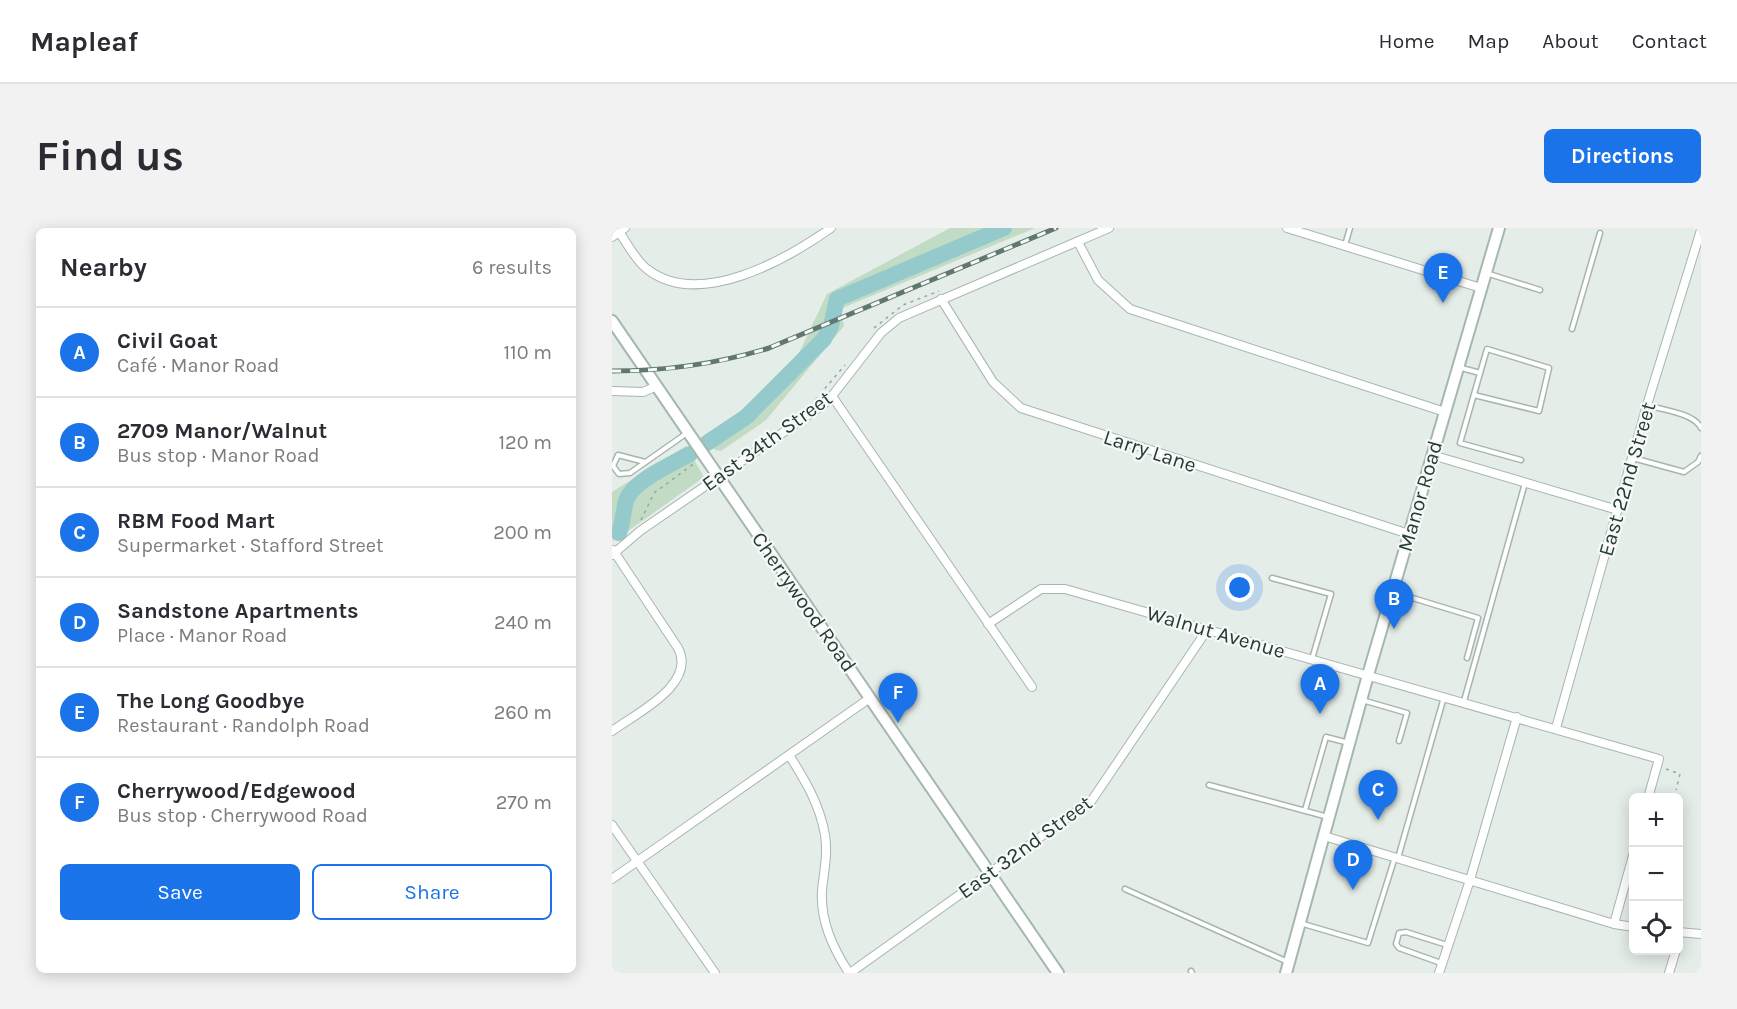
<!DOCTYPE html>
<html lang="en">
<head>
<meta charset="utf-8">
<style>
	body { margin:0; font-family:Karla,sans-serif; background:#f2f2f3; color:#2b2b33 }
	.controls { position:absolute; right:18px; bottom:18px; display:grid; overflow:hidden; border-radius:9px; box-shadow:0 3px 15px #0003 }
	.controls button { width:54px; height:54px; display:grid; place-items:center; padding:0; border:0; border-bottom:2px solid #e1e1e2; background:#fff; color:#2b2b33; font:30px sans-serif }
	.you { position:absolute; left:628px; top:360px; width:21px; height:21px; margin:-15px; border:4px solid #fff; border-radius:50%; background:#1a73e8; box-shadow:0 0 0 9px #1a73e833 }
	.badge { display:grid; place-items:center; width:39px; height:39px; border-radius:50%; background:#1a73e8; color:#fff; font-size:20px; font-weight:700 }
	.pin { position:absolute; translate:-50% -50px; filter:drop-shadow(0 2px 3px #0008) }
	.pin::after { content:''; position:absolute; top:32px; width:21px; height:18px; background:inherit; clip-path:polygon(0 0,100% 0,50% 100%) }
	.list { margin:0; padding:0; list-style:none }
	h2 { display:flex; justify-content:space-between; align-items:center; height:78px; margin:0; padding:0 24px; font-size:26px }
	h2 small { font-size:20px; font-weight:400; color:#7c7c81 }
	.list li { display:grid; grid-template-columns:39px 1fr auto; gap:18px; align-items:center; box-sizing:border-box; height:90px; padding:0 24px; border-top:2px solid #e1e1e2 }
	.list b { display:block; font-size:22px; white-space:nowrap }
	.list p { margin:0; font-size:20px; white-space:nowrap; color:#7c7c81 }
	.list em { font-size:20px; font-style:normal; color:#7c7c81 }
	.actions { display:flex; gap:12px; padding:18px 24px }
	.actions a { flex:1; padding:14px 0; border:2px solid #1a73e8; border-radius:9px; text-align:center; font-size:21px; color:#1a73e8 }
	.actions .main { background:#1a73e8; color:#fff }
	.icon { flex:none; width:33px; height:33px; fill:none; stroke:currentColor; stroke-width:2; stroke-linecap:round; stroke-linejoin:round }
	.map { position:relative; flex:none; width:1089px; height:745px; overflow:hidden; border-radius:9px }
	header { display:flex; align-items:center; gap:36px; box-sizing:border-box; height:84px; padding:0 30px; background:#fff; border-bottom:2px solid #e1e1e2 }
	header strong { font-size:28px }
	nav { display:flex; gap:33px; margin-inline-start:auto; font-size:21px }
	.intro { display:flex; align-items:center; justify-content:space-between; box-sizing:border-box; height:144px; padding:0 36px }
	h1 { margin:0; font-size:42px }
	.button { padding:15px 27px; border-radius:9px; background:#1a73e8; color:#fff; font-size:21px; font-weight:700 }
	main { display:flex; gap:36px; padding:0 36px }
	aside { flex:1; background:#fff; border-radius:9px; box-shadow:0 3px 15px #0003 }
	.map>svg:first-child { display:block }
	.green { fill:#c1dbc5 }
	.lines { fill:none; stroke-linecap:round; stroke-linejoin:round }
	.river { stroke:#94cacb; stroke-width:16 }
	.lane-casing { stroke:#a8b5ae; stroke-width:7 }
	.street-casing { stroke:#a8b5ae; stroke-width:10 }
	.secondary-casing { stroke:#a5b7af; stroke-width:14 }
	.path { stroke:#89ad9d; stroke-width:1.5; stroke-dasharray:3 4.5; stroke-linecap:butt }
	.lane { stroke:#fff; stroke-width:4 }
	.street { stroke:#fff; stroke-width:8 }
	.secondary { stroke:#fff; stroke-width:10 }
	.rail-casing { stroke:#61786f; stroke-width:5 }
	.rail { stroke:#f6f9f7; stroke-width:3; stroke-dasharray:9; stroke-linecap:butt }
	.labels { text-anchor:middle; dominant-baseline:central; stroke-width:4.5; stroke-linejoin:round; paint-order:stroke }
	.street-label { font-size:21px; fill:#263d34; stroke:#f6f9f7 }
</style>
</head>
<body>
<header>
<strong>Mapleaf</strong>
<nav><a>Home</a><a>Map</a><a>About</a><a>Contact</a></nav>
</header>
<div class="intro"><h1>Find us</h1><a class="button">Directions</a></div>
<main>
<aside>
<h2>Nearby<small>6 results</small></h2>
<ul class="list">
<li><span class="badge">A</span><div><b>Civil Goat</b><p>Café · Manor Road</p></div><em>110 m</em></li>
<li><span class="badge">B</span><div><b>2709 Manor/Walnut</b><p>Bus stop · Manor Road</p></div><em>120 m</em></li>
<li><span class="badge">C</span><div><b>RBM Food Mart</b><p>Supermarket · Stafford Street</p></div><em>200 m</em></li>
<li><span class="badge">D</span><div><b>Sandstone Apartments</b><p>Place · Manor Road</p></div><em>240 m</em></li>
<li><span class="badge">E</span><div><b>The Long Goodbye</b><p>Restaurant · Randolph Road</p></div><em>260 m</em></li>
<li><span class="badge">F</span><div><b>Cherrywood/Edgewood</b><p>Bus stop · Cherrywood Road</p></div><em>270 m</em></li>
</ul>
<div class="actions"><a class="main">Save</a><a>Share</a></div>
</aside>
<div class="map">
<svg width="1089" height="745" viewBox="0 0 1089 745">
	<rect width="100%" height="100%" fill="#e5ede8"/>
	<path class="green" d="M 338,0 L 423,0 L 228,81 L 232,98 L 154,192 L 109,223 L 103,222 L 93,209 L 138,176 L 185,129 L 215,66 Z
		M 74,218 L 92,249 L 2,313 L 0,310 L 0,264 Z"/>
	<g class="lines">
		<path class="river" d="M 95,215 L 134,189 L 212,111 L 219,98 L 225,71 L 392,0
			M 7,305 C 11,294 11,284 14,273 C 20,253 60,236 78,226"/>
		<defs>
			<path id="lane" d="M 733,17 L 738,0
				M 874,45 L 928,62
				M 960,101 L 988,5
				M 846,139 L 868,145
				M 862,167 L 927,183 L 937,140 L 875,121 L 848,215 L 909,232
				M 1035,177 C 1050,182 1082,185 1089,200
				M 1021,230 L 1072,244 L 1086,234 L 1089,228
				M 33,234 L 6,227 L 1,238 L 7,246 L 18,245 L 75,205
				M 660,350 L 719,366 L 700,431
				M 781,364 L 866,390 L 855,430
				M 750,472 L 795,485 L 787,513
				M 852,473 L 913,255
				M 597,557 L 716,589
				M 693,582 L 714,509 L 737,515
				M 786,630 L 832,469
				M 513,661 L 676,734
				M 688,695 L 756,715 L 783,629
				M 829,735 L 787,720 L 784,716 L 787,705 L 794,704 L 835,717
				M 579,743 L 580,745"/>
			<path id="street" d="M 675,0 L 869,60
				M 7,4 C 16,16 23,32 35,41 C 87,82 175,31 219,0
				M 0,9 L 13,0
				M 466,14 L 486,52 L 518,81 L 833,184
				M 329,71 L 381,154 L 409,180 L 797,306
				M 0,163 L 31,164 L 45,158
				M 220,168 L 420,459
				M 820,227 L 1006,282
				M 0,327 L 28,303 L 211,177 L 220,168 L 269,105 L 287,90 L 497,0
				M 376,396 L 429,361 L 453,361 L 1047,531 L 1036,570
				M 944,500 L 1035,177 L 1089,2
				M 0,503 C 25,485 85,456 66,420 L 1,322
				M 177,527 C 193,552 208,577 213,607 C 216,626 212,643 210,662 C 208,693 221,720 237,745
				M 0,597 L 103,745
				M 712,608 L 1002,696 L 1022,699
				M 0,651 L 258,470
				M 1002,696 L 1022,624
				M 1066,704 L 1089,706
				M 238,745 L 480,572 L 595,402
				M 827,745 L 858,652 L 905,489
				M 1057,745 L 1064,722"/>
			<path id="secondary" d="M 0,93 L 446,745
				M 674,745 L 756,447 L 887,0"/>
		</defs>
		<use href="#lane" class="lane-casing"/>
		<use href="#street" class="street-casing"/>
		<use href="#secondary" class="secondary-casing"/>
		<path class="path" d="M 262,100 L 291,77 L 327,63
			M 203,172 L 233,137
			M 29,292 L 42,265 L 84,234
			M 1054,541 L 1068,546 L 1064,562"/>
		<use href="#lane" class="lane"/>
		<use href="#street" class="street"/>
		<use href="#secondary" class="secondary"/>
		<defs>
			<path id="rail" d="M 0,143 C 55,143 105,136 157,120 L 444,0"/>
		</defs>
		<use href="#rail" class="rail-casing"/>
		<use href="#rail" class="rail"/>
	</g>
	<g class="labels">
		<g class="street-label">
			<text transform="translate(155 213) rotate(-36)">East 34th Street</text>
			<text transform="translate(538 223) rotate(18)">Larry Lane</text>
			<text transform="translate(1015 251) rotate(-74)">East 22nd Street</text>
			<text transform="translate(808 268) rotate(-74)">Manor Road</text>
			<text transform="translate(192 374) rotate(55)">Cherrywood Road</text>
			<text transform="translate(604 404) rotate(16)">Walnut Avenue</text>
			<text transform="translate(413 619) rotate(-36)">East 32nd Street</text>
		</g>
	</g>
</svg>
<div class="controls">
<button>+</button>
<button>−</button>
<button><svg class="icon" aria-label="locate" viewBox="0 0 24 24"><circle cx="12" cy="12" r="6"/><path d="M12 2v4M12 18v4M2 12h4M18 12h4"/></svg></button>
</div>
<div class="you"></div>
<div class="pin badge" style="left:708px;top:486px">A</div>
<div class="pin badge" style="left:782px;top:401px">B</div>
<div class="pin badge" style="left:766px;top:592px">C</div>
<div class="pin badge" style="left:741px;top:662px">D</div>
<div class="pin badge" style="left:831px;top:75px">E</div>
<div class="pin badge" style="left:286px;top:495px">F</div>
</div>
</main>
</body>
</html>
